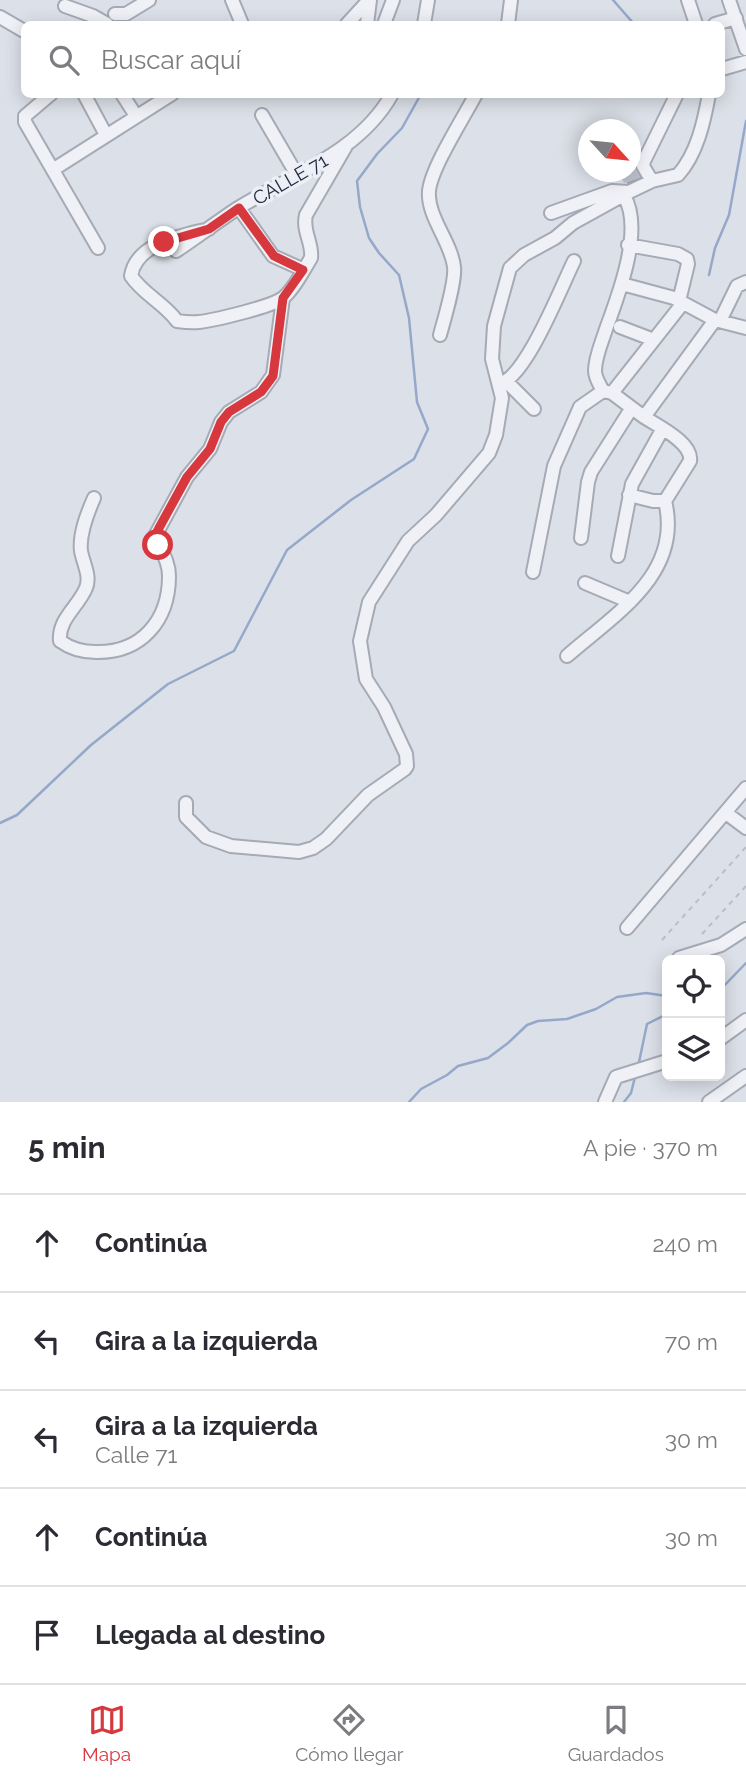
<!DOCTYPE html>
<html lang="es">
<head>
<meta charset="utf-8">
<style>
	body { margin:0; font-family:Raleway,sans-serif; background:#f2f2f3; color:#2b2b33 }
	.controls { position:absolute; right:21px; bottom:21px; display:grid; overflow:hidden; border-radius:10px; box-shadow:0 4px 18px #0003 }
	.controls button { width:63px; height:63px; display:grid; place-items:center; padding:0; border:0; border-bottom:2px solid #e1e1e2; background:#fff; color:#2b2b33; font:35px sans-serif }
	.compass { position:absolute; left:578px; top:119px; width:63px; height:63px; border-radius:50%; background:#fff; box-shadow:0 4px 18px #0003; rotate:117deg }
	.stop { position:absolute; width:21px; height:21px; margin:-16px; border:5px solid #d6383e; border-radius:50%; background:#fff }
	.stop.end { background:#d6383e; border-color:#fff; box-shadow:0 2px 7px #0008 }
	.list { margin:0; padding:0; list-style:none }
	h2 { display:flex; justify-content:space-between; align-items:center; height:91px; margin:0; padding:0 28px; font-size:30px }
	h2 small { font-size:23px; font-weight:400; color:#7c7c81 }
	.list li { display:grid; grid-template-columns:46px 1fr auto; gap:21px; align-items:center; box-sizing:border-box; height:98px; padding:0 28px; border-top:2px solid #e1e1e2 }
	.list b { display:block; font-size:26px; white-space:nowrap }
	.list p { margin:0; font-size:23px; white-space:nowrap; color:#7c7c81 }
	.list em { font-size:23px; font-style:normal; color:#7c7c81 }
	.icon { flex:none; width:38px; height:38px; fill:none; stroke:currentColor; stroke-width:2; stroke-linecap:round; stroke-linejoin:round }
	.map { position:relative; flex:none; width:746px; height:1102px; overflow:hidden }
	.search { position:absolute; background:#fff; box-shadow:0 4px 18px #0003; left:21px; right:21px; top:21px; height:77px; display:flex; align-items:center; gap:18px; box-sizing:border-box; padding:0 24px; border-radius:10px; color:#7c7c81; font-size:26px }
	.sheet { height:581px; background:#fff }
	nav { display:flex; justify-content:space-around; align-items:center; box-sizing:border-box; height:98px; border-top:2px solid #e1e1e2; background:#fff; font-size:19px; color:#7c7c81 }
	nav a { display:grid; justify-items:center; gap:4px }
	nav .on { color:#d6383e }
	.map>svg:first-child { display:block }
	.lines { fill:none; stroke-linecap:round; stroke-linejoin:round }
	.stream { stroke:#95a8ca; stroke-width:2.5 }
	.building { fill:#b9becb; filter:url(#shadow) }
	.minor-casing { stroke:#a5aab5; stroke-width:16 }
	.path { stroke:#babec6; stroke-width:2; stroke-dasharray:5 5; stroke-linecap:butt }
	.minor { stroke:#eff1f6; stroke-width:12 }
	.route { stroke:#d6383e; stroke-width:9 }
	.labels { text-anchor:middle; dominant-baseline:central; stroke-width:7; stroke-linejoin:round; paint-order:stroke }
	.street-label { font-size:19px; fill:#252c3f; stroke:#eceff5 }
</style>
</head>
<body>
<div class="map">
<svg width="746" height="1102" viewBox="0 0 746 1102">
	<defs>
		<filter id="shadow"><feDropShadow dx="4" dy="2.5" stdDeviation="0" flood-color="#0004"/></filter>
	</defs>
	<rect width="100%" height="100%" fill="#dce0e8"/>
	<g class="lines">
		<path class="stream" d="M 613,0 L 634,24
			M 709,275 L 715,248 L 729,215 L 746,121
			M 0,823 L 17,815 L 91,745 L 168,684 L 234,651 L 287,550 L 351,500 L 414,459 L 428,429 L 417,402 L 409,318 L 399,275 L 379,253 L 369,238 L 360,207 L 357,181 L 377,154 L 402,128 L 421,94
			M 720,990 L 746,963
			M 638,1067 L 647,1024 L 667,1014
			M 409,1102 L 421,1089 L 447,1075 L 458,1066 L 488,1058 L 508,1043 L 527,1025 L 538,1021 L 567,1019 L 596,1009 L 617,997 L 646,993 L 667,996
			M 624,1102 L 631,1093 L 635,1077"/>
	</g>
	<path class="building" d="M 635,168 L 640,177 L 624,183 L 620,175 Z"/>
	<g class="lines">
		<defs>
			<path id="minor" d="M 232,0 L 242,24
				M 688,0 L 696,24
				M 729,0 L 746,49
				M 65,6 L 93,16 L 107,24
				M 115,14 L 126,14 L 149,0
				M 0,17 L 24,31
				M 347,24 L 369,0
				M 367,24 L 370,0
				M 384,24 L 393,0
				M 424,24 L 428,0
				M 508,24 L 511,0
				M 715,24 L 736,18
				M 722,69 L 746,62
				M 51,94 L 25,116 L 25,122 L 98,248
				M 84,94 L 106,135
				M 122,94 L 136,116
				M 262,115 L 297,175
				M 54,169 L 172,94
				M 652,181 L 643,166 L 644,161 L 677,94
				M 239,208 L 273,256 L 304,270
				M 551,213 L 612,191 L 628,192
				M 209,229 C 181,236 136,243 131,276 C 144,295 164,303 177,321 C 184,322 191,323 199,322 C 215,320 271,307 283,298 C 294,289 303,271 311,258 C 313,243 302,231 306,215 L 346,146
				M 628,245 L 678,254 L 687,259 L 688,264 L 679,301
				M 176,251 C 197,237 217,222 238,208 C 292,175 360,152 392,94
				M 622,284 L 674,298 L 715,320 L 746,328
				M 720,321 L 737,286 L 746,282
				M 620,327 L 654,340
				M 440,335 C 444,320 456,281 454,267 C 451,241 427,217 429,191 C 431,168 464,117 476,94
				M 507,382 L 534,409
				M 499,384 C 526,378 561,287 574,261
				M 603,391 C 600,385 595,378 595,371 C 595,357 602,342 606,329 C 619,294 644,228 624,196
				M 612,393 L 644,417 L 715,320
				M 644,417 C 658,426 693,443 690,461 L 665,501
				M 629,495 L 653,501 L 665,501
				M 94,498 C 87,514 79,534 81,551 C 83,563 91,576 86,588 C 78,607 58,619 60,641 C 71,649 83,652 96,652 C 141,653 169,621 169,576 C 169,560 160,550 155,536 L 187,477 L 210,449 L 221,422 L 229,412 L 261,392 L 273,375 L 283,298
				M 581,538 L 588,482 L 591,472 L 631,409
				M 618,556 L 632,484 L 662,430
				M 533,572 L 554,466 L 580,407 L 603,391 L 612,393 L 683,303
				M 585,583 L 630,602
				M 567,656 C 615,614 683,574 665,501
				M 186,803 L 186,817 L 206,837 L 231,846 L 299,852 L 313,848 L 326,839 L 368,795 L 405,769 L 407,766 L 406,754 L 384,707 L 366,679 L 360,641 L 369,602 L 408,541 L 436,515 L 489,453 L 496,435 L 502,398 L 492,359 L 494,326 L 510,268 L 524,255 L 555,238 L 573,223 L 629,192 L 652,181 L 678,175 C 697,154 704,122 709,94
				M 726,813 L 746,828
				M 627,928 L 746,788
				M 679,958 L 721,945 L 746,929
				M 720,1039 L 746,1020
				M 605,1102 L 616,1077 L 667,1061
				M 709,1102 L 746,1076"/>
		</defs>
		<use href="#minor" class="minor-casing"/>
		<path class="path" d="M 702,934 L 746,886
			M 662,940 L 746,847"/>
		<use href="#minor" class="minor"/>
	</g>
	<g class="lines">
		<path class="route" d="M 158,545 L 155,536 L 159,528 L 187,477 L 210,449 L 221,422 L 229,412 L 261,392 L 273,376 L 283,298 L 303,270 L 274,256 L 239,208 L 209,229 L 164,242"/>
	</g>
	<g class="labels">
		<g class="street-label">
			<text transform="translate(290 179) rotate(-30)">CALLE 71</text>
		</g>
	</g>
</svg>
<div class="controls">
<button><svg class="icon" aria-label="locate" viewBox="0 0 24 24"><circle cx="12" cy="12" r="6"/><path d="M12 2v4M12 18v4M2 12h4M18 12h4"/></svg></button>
<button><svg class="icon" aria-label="layers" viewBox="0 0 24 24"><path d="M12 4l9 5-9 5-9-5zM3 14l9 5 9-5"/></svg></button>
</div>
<svg class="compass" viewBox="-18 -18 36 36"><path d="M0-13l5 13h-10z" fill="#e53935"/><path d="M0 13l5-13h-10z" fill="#7c7c81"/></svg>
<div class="stop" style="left:158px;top:545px"></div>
<div class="stop end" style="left:164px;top:242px"></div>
<div class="search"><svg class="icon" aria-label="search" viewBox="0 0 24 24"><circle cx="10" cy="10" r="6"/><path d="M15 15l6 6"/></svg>Buscar aquí</div>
</div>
<section class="sheet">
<h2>5 min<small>A pie · 370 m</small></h2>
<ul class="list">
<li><svg class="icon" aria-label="ahead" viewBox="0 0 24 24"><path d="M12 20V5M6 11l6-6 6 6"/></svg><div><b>Continúa</b></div><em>240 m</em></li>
<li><svg class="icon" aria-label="left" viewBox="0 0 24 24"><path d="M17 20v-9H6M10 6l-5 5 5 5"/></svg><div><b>Gira a la izquierda</b></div><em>70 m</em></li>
<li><svg class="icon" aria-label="left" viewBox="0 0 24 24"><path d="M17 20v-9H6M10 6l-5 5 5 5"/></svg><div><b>Gira a la izquierda</b><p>Calle 71</p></div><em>30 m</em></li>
<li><svg class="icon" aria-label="ahead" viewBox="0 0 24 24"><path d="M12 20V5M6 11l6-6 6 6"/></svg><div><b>Continúa</b></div><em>30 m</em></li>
<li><svg class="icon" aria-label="arrive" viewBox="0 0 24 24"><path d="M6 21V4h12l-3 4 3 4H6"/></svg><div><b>Llegada al destino</b></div></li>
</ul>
</section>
<nav>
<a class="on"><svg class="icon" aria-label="map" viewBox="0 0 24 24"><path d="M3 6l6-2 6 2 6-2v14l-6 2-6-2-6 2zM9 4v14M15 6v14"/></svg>Mapa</a>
<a><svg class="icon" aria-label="directions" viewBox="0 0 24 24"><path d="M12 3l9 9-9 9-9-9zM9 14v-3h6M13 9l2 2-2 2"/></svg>Cómo llegar</a>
<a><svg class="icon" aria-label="saved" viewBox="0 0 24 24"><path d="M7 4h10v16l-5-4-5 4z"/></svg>Guardados</a>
</nav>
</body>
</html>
